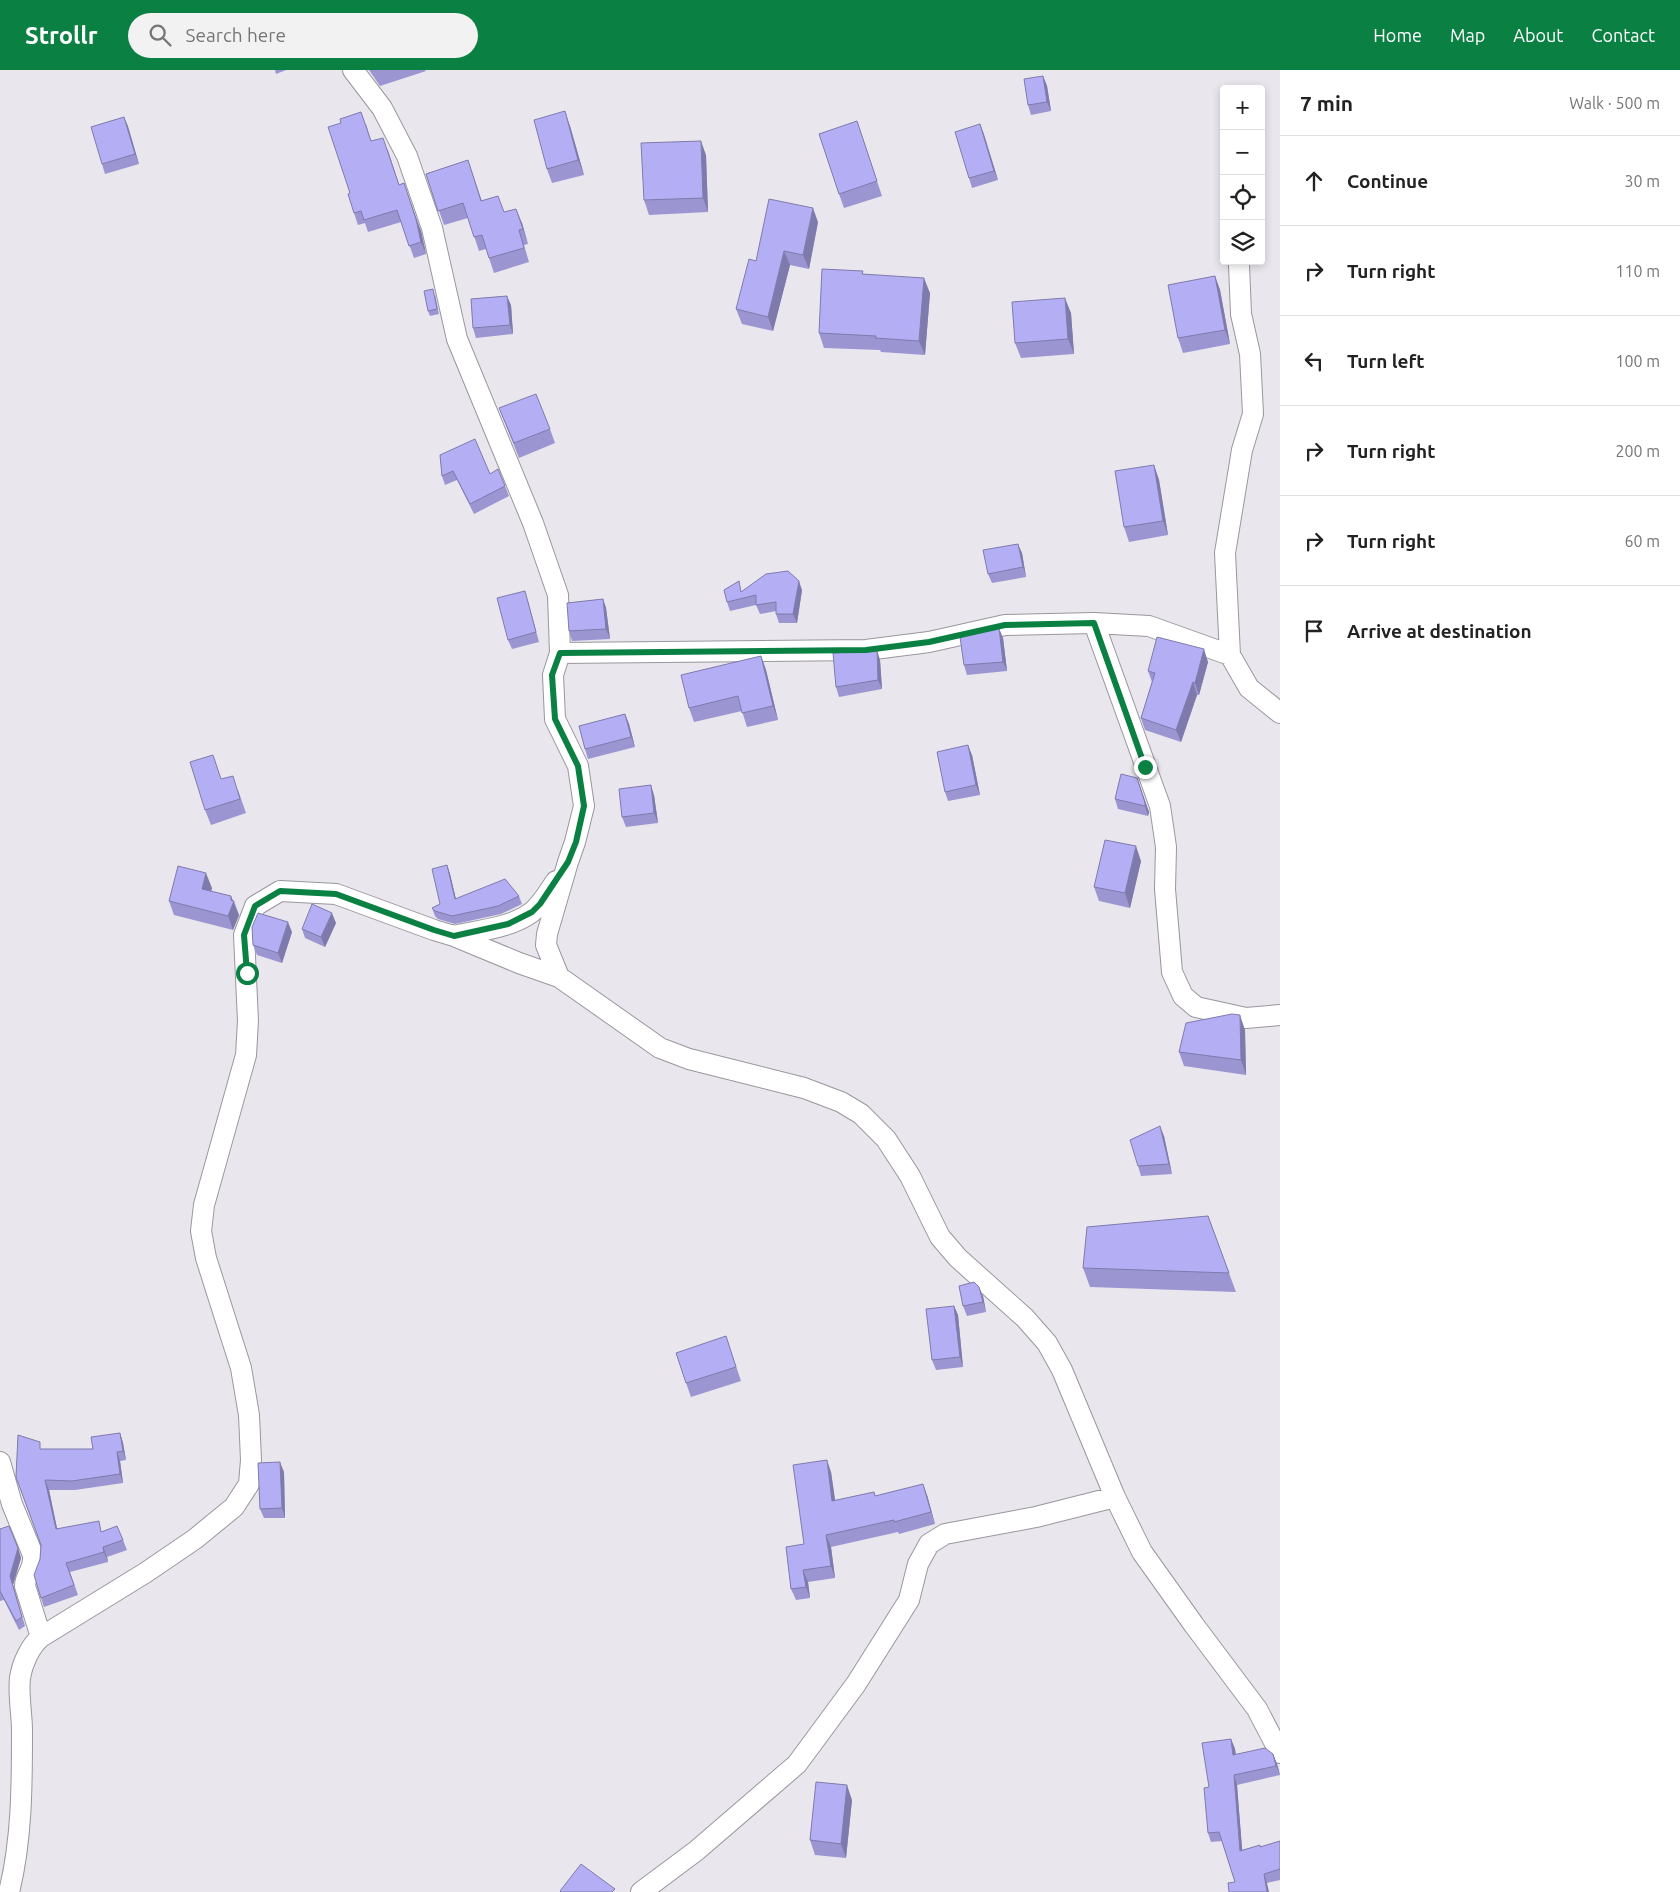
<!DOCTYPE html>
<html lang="en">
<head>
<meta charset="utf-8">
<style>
	body { margin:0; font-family:Ubuntu,sans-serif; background:#f2f2f2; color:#222 }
	.controls { position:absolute; right:15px; top:15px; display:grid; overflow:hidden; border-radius:5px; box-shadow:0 2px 8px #0003 }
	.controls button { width:45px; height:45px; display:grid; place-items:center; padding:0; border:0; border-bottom:1px solid #e0e0e0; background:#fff; color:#222; font:25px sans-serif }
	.stop { position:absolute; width:15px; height:15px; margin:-11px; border:4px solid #0b8043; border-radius:50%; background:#fff }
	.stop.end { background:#0b8043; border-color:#fff; box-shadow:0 1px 5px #0008 }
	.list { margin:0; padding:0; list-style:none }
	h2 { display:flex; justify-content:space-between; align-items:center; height:65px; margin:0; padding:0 20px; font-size:21px }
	h2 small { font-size:16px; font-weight:400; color:#767676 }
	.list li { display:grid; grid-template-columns:32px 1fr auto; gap:15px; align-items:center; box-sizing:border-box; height:90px; padding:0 20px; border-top:1px solid #e0e0e0 }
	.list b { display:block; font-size:19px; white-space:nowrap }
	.list em { font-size:16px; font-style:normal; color:#767676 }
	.icon { flex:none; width:28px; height:28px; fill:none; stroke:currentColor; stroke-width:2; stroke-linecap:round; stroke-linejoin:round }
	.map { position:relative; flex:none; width:1280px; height:1822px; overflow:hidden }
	header { display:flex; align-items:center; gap:30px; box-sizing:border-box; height:70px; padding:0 25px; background:#0b8043; color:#fff }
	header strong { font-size:24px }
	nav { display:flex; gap:28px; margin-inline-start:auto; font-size:18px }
	.search { width:350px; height:45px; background:#f2f2f2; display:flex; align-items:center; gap:12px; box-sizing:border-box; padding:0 18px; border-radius:28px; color:#767676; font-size:19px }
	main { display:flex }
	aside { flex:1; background:#fff }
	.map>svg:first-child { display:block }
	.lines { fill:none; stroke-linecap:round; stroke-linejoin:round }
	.minor-casing { stroke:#9a969d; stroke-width:22 }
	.minor { stroke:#fff; stroke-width:20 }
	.wall { fill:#9b96d2 }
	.shaded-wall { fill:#7e7aab }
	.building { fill:#b4aff4; stroke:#7e7aab }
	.route { stroke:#0b8043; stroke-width:6 }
</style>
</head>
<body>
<header>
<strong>Strollr</strong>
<div class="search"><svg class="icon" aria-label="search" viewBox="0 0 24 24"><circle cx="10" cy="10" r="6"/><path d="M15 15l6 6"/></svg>Search here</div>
<nav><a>Home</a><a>Map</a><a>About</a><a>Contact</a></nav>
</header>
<main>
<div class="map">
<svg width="1280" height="1822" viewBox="0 0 1280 1822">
	<rect width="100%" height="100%" fill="#eae6ee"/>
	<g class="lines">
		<defs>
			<path id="minor" d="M 353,0 L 382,38 L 407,86 L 432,158 L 457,269 L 533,453 L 558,525 L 560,583 L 553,605 L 555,649 L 578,696 L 584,736 L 575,772 L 568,792 L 547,864 L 546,875 L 559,907
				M 1094,553 L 1160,736 L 1166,777 L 1165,819 L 1172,902 L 1183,926 L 1196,937 L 1246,948 L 1280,945
				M 560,583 L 866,580 L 929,572 L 1005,555 L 1094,553 L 1149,556 L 1230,585 L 1249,618 L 1280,643
				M 1230,585 L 1225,483 L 1242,380 L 1253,344 L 1250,284 L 1241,244 L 1239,195
				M 454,866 C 480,860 511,858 532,842 C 542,834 549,821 556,811
				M 0,1392 L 12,1434 L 33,1485 C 35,1500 25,1504 25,1516 L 41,1567
				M 9,1822 C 22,1770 22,1715 22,1661 C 22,1644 18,1625 20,1608 C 22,1594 30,1576 41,1567 L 145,1503 L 195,1469 L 234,1437 L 249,1414 L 251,1390 L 249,1345 L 241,1298 L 206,1188 L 201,1161 L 204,1135 L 246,985 L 248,951 L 244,865 L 255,836 L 280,821 L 336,824 L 434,860 L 454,866 L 519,893 L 559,907 L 660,978 L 689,989 L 804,1018 L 841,1032 L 861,1044 L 886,1069 L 910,1106 L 940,1167 L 958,1188 L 1025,1248 L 1047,1273 L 1062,1300 L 1115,1427 L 1142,1482 L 1194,1555 L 1257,1639 L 1280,1683
				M 641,1822 L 696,1781 L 797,1694 L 856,1614 L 909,1530 L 918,1494 L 929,1474 L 945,1464 L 1036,1447 L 1115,1427"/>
		</defs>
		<use href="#minor" class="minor-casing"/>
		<use href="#minor" class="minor"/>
	</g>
	<path class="wall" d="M 275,0 L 286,0 L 276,4 Z
		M 369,0 L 425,0 L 426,1 L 380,16 Z
		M 1043,6 L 1047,16 L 1051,41 L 1031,45 L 1028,35 Z
		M 124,47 L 139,94 L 105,104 L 102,94 Z
		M 857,51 L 882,126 L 844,138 L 839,124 Z
		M 366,54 L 371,71 L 388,80 L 399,115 L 421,161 L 426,184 L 414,188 L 401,152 L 368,162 L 365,153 L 358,155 L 354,143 L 350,123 Z
		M 980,54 L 998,110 L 972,118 L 969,108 Z
		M 570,56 L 584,105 L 552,113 L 547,99 Z
		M 706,85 L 708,142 L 649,145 L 644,130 Z
		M 468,90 L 482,131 L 504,142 L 522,153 L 528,174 L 524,175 L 529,192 L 494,203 L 486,179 L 479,181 L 468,148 L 444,155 L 426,104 Z
		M 818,152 L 809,199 L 790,195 L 773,261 L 742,254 L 736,239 L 756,191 Z
		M 864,204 L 930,223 L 925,285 L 881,282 L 880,280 L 824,278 L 819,263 Z
		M 1215,206 L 1220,220 L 1230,274 L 1183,283 L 1178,268 Z
		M 435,224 L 439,244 L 430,246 L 428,241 Z
		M 511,235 L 513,264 L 476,268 L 473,258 Z
		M 1071,243 L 1074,284 L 1021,288 L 1015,273 Z
		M 499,338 L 550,359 L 555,373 L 519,388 Z
		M 440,385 L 505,416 L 509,426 L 474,444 L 457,410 L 445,415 L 442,406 Z
		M 1154,395 L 1159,410 L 1168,465 L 1129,472 L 1124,457 Z
		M 1022,483 L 1026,507 L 992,513 L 988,504 Z
		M 802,520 L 797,553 L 779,553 L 776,544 L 776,541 L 760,544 L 756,535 L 730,541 L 727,532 L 742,521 Z
		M 603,529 L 606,538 L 610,569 L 572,571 L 569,561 Z
		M 528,531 L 539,572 L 512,579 L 508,570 Z
		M 1003,568 L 1007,601 L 967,605 L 964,595 Z
		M 761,586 L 766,600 L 778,650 L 747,657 L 742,641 L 694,652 L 689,638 Z
		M 880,590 L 882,619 L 839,627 L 836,617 Z
		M 1208,592 L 1199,625 L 1197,625 L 1181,672 L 1145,660 L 1141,648 L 1152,612 L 1148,601 Z
		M 625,644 L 629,654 L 635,677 L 588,689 L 585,679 Z
		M 972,685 L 980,725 L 948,731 L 945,722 Z
		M 1137,708 L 1149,742 L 1148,746 L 1118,739 L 1115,729 Z
		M 222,709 L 238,720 L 246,743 L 211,755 L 205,740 Z
		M 654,725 L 658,753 L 626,757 L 622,747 Z
		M 1141,791 L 1130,838 L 1099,831 L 1094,817 Z
		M 447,795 L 450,804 L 456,829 L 519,826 L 522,834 L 501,844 L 455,854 L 438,849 L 435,846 L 432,838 L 440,834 Z
		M 212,818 L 211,821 L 234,831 L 239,845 L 233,860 L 174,845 L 169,831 Z
		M 336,853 L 325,877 L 305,868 L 302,859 Z
		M 292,862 L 282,893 L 257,885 L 253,875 Z
		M 1245,960 L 1246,1005 L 1184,996 L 1179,982 Z
		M 1164,1066 L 1172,1104 L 1141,1106 L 1138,1096 Z
		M 1208,1146 L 1236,1222 L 1090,1217 L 1083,1198 Z
		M 983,1226 L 986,1242 L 967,1246 L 963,1236 Z
		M 954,1236 L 958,1245 L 963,1297 L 936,1300 L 932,1290 Z
		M 726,1266 L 741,1311 L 691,1327 L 686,1313 Z
		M 120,1363 L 123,1373 L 126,1390 L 120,1391 L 123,1413 L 75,1420 L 49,1420 L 57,1458 L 102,1462 L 123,1470 L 127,1480 L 107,1487 L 108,1492 L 70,1502 L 78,1525 L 44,1537 L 41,1528 L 40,1489 L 41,1475 L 42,1379 L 93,1379 Z
		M 284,1402 L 285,1448 L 264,1448 L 260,1439 Z
		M 831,1402 L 835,1431 L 874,1422 L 875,1426 L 927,1425 L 935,1454 L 899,1464 L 898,1462 L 831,1477 L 835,1508 L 808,1512 L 810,1528 L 796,1530 L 791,1519 L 804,1474 Z
		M 0,1459 L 18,1478 L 21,1488 L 13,1515 L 25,1556 L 19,1560 L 4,1530 L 0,1531 Z
		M 1231,1669 L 1235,1679 L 1236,1685 L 1273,1684 L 1277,1694 L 1280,1705 L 1237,1715 L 1242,1780 L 1261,1777 L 1280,1771 L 1280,1810 L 1267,1813 L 1235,1812 L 1222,1771 L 1211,1772 L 1208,1763 L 1209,1717 Z
		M 852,1730 L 846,1788 L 815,1785 L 810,1770 Z"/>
	<path class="shaded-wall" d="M 1043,6 L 1047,16 L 1051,41 L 1047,32 Z
		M 565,41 L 570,56 L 584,105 L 578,90 Z
		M 124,47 L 128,56 L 139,94 L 135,84 Z
		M 980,54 L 984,64 L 998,110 L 994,101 Z
		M 701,71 L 706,85 L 708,142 L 703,128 Z
		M 408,125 L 421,161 L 426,184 L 421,172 Z
		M 813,138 L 818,152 L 809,199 L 803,185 Z
		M 516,139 L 522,153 L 528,174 L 523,159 Z
		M 784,181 L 790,195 L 773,261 L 768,247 Z
		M 1215,206 L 1220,220 L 1230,274 L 1225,260 Z
		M 924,208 L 930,223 L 925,285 L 919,271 Z
		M 507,226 L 511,235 L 513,264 L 510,255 Z
		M 1065,228 L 1071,243 L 1074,284 L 1068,269 Z
		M 1154,395 L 1159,410 L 1168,465 L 1163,451 Z
		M 1018,474 L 1022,483 L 1026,507 L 1023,497 Z
		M 799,511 L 802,520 L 797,553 L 793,544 Z
		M 603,529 L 606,538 L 610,569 L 606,559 Z
		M 999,558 L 1003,568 L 1007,601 L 1003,592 Z
		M 1204,579 L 1208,592 L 1199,625 L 1195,613 Z
		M 877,580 L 880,590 L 882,619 L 878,610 Z
		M 761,586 L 766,600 L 778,650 L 773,636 Z
		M 1193,612 L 1197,625 L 1181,672 L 1176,660 Z
		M 625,644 L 629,654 L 635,677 L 631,667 Z
		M 968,675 L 972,685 L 980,725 L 976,715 Z
		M 1137,708 L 1149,742 L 1148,746 L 1145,736 Z
		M 651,715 L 654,725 L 658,753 L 654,743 Z
		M 1136,776 L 1141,791 L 1130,838 L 1125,823 Z
		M 447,795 L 450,804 L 458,838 L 455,829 Z
		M 206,803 L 212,818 L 208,834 L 202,819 Z
		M 231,826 L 239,845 L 233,860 L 228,846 Z
		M 332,843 L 336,853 L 325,877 L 321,867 Z
		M 288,852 L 292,862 L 282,893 L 278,883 Z
		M 1240,945 L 1245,960 L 1246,1005 L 1241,990 Z
		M 1160,1056 L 1164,1066 L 1172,1104 L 1169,1094 Z
		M 979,1217 L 983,1226 L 986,1242 L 983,1232 Z
		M 954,1236 L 958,1245 L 963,1297 L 960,1287 Z
		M 120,1363 L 123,1373 L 126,1390 L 123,1381 Z
		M 117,1382 L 120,1391 L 123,1413 L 120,1404 Z
		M 827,1390 L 831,1402 L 837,1443 L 832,1431 Z
		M 280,1392 L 284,1402 L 285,1448 L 282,1438 Z
		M 45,1410 L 49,1420 L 59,1468 L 56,1459 Z
		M 923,1414 L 927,1425 L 935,1454 L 931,1442 Z
		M 826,1465 L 831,1477 L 835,1508 L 831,1496 Z
		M 103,1477 L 107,1487 L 108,1492 L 104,1482 Z
		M 18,1478 L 21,1488 L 13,1515 L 25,1556 L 10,1506 Z
		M 803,1500 L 808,1512 L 810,1528 L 806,1517 Z
		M 1231,1669 L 1235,1679 L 1237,1695 L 1233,1685 Z
		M 1273,1684 L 1277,1694 L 1280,1705 L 1276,1696 Z
		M 1234,1705 L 1237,1715 L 1243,1790 L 1240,1781 Z
		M 847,1715 L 852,1730 L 846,1788 L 841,1774 Z
		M 1264,1804 L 1267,1813 L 1269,1822 L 1267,1822 Z"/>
	<path class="building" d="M 1043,6 L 1047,32 L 1028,35 L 1024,9 Z
		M 565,41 L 578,90 L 547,99 L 534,50 Z
		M 361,42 L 371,71 L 383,68 L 399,115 L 404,113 L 416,149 L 421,172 L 409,176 L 397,140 L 364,150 L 361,141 L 354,143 L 348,124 L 350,123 L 328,57 L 341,53 L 340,49 Z
		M 124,47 L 135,84 L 102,94 L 91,57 Z
		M 857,51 L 877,111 L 839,124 L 819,64 Z
		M 980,54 L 994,101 L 969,108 L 955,62 Z
		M 701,71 L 703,128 L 644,130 L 641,73 Z
		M 468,90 L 481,131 L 498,126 L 504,142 L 516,139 L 523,159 L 519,160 L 524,178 L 489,188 L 482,165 L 474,167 L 463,133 L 438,141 L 426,104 Z
		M 769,129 L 813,138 L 803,185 L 784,181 L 768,247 L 736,239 L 749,189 L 756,191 Z
		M 822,199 L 863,201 L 862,204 L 924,208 L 919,271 L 875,268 L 876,266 L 819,263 Z
		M 1215,206 L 1225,260 L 1178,268 L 1168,215 Z
		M 433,219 L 437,239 L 428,241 L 424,221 Z
		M 507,226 L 510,255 L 473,258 L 471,229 Z
		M 1065,228 L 1068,269 L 1015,273 L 1012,232 Z
		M 536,324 L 550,359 L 514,373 L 499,338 Z
		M 475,369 L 490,404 L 498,399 L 505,416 L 470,434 L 453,401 L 442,406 L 440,385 Z
		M 1154,395 L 1163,451 L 1124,457 L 1115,401 Z
		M 1018,474 L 1023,497 L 988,504 L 983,480 Z
		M 788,501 L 799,511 L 793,544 L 776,544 L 776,532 L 756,535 L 756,525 L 727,532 L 724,520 L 739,511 L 741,522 L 766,504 Z
		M 525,521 L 536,562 L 508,570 L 497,528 Z
		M 603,529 L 606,559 L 569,561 L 567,533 Z
		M 999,558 L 1003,592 L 964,595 L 960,567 Z
		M 1157,567 L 1204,579 L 1195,613 L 1193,612 L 1176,660 L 1141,648 L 1155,603 L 1148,601 Z
		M 877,580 L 878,610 L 836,617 L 833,583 Z
		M 761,586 L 773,636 L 742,643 L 738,626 L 689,638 L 681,605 Z
		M 625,644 L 631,667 L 585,679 L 579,656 Z
		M 968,675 L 976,715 L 945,722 L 937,682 Z
		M 213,685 L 221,709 L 233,706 L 240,729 L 205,740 L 190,692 Z
		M 1121,704 L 1137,708 L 1145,733 L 1145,736 L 1115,729 Z
		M 651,715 L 654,743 L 622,747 L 619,719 Z
		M 1105,770 L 1136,776 L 1125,823 L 1094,817 Z
		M 447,795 L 455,829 L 505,809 L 519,826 L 498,836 L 452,846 L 435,841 L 432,838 L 440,834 L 432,799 Z
		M 178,796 L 206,803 L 202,819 L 231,826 L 231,830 L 234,831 L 228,846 L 169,831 Z
		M 312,834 L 332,843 L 321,867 L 302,859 Z
		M 258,843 L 288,852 L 278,883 L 253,875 L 252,857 Z
		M 1232,944 L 1240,945 L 1241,990 L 1179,982 L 1186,953 Z
		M 1160,1056 L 1169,1094 L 1138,1096 L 1130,1070 Z
		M 1208,1146 L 1229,1203 L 1083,1198 L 1087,1157 Z
		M 974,1212 L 979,1217 L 983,1232 L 963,1236 L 959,1216 Z
		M 954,1236 L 960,1287 L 932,1290 L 926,1239 Z
		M 726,1266 L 736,1297 L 686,1313 L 676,1283 Z
		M 120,1363 L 123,1381 L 117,1382 L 120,1404 L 72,1411 L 45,1410 L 56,1459 L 99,1451 L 101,1462 L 117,1456 L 123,1470 L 103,1477 L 104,1482 L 66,1493 L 74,1515 L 41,1528 L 34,1505 L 40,1489 L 41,1475 L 16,1407 L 18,1365 L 40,1372 L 40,1379 L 93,1379 L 91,1367 Z
		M 827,1390 L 832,1431 L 874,1422 L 875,1426 L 923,1414 L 931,1442 L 894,1452 L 894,1450 L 826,1465 L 831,1496 L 803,1500 L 806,1517 L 791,1519 L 786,1477 L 804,1474 L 793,1395 Z
		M 280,1392 L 282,1438 L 260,1439 L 258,1393 Z
		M 9,1456 L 18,1478 L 10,1506 L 22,1547 L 16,1551 L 0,1521 L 0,1459 Z
		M 1231,1669 L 1233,1685 L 1265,1678 L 1273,1684 L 1276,1696 L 1234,1705 L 1240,1781 L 1260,1775 L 1260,1777 L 1280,1771 L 1280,1799 L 1264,1804 L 1267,1822 L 1229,1822 L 1228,1813 L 1235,1812 L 1219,1762 L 1208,1763 L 1204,1718 L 1209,1717 L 1202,1673 Z
		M 816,1712 L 847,1715 L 841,1774 L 810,1770 Z
		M 581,1794 L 615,1819 L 612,1822 L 561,1822 L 560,1821 Z"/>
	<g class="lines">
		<path class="route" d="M 247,903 L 244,865 L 255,836 L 280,821 L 336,824 L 434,860 L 454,866 L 508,854 L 532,842 L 540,834 L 568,792 L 576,772 L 584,736 L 578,696 L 555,649 L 552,605 L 560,583 L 866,580 L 929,572 L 1005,555 L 1094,553 L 1145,697"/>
	</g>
</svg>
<div class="controls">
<button>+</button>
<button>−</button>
<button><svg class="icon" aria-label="locate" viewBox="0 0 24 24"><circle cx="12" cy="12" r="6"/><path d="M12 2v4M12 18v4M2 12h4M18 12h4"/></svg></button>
<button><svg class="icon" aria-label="layers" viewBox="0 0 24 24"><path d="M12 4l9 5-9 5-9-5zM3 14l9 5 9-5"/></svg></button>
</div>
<div class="stop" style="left:247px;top:903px"></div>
<div class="stop end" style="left:1145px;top:697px"></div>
</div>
<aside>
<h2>7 min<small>Walk · 500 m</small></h2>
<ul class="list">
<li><svg class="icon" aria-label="ahead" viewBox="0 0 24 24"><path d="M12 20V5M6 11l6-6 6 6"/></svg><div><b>Continue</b></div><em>30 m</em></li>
<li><svg class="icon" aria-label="right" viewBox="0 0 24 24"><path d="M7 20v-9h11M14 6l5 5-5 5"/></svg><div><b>Turn right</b></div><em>110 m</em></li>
<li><svg class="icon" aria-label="left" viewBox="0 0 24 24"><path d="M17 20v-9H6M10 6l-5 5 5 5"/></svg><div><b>Turn left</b></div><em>100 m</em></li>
<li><svg class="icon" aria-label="right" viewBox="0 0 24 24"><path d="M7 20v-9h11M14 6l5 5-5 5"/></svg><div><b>Turn right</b></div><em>200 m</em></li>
<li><svg class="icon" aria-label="right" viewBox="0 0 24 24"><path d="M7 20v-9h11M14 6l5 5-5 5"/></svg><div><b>Turn right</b></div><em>60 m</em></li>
<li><svg class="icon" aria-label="arrive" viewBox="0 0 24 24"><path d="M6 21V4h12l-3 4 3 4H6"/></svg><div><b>Arrive at destination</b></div></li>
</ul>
</aside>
</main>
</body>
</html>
